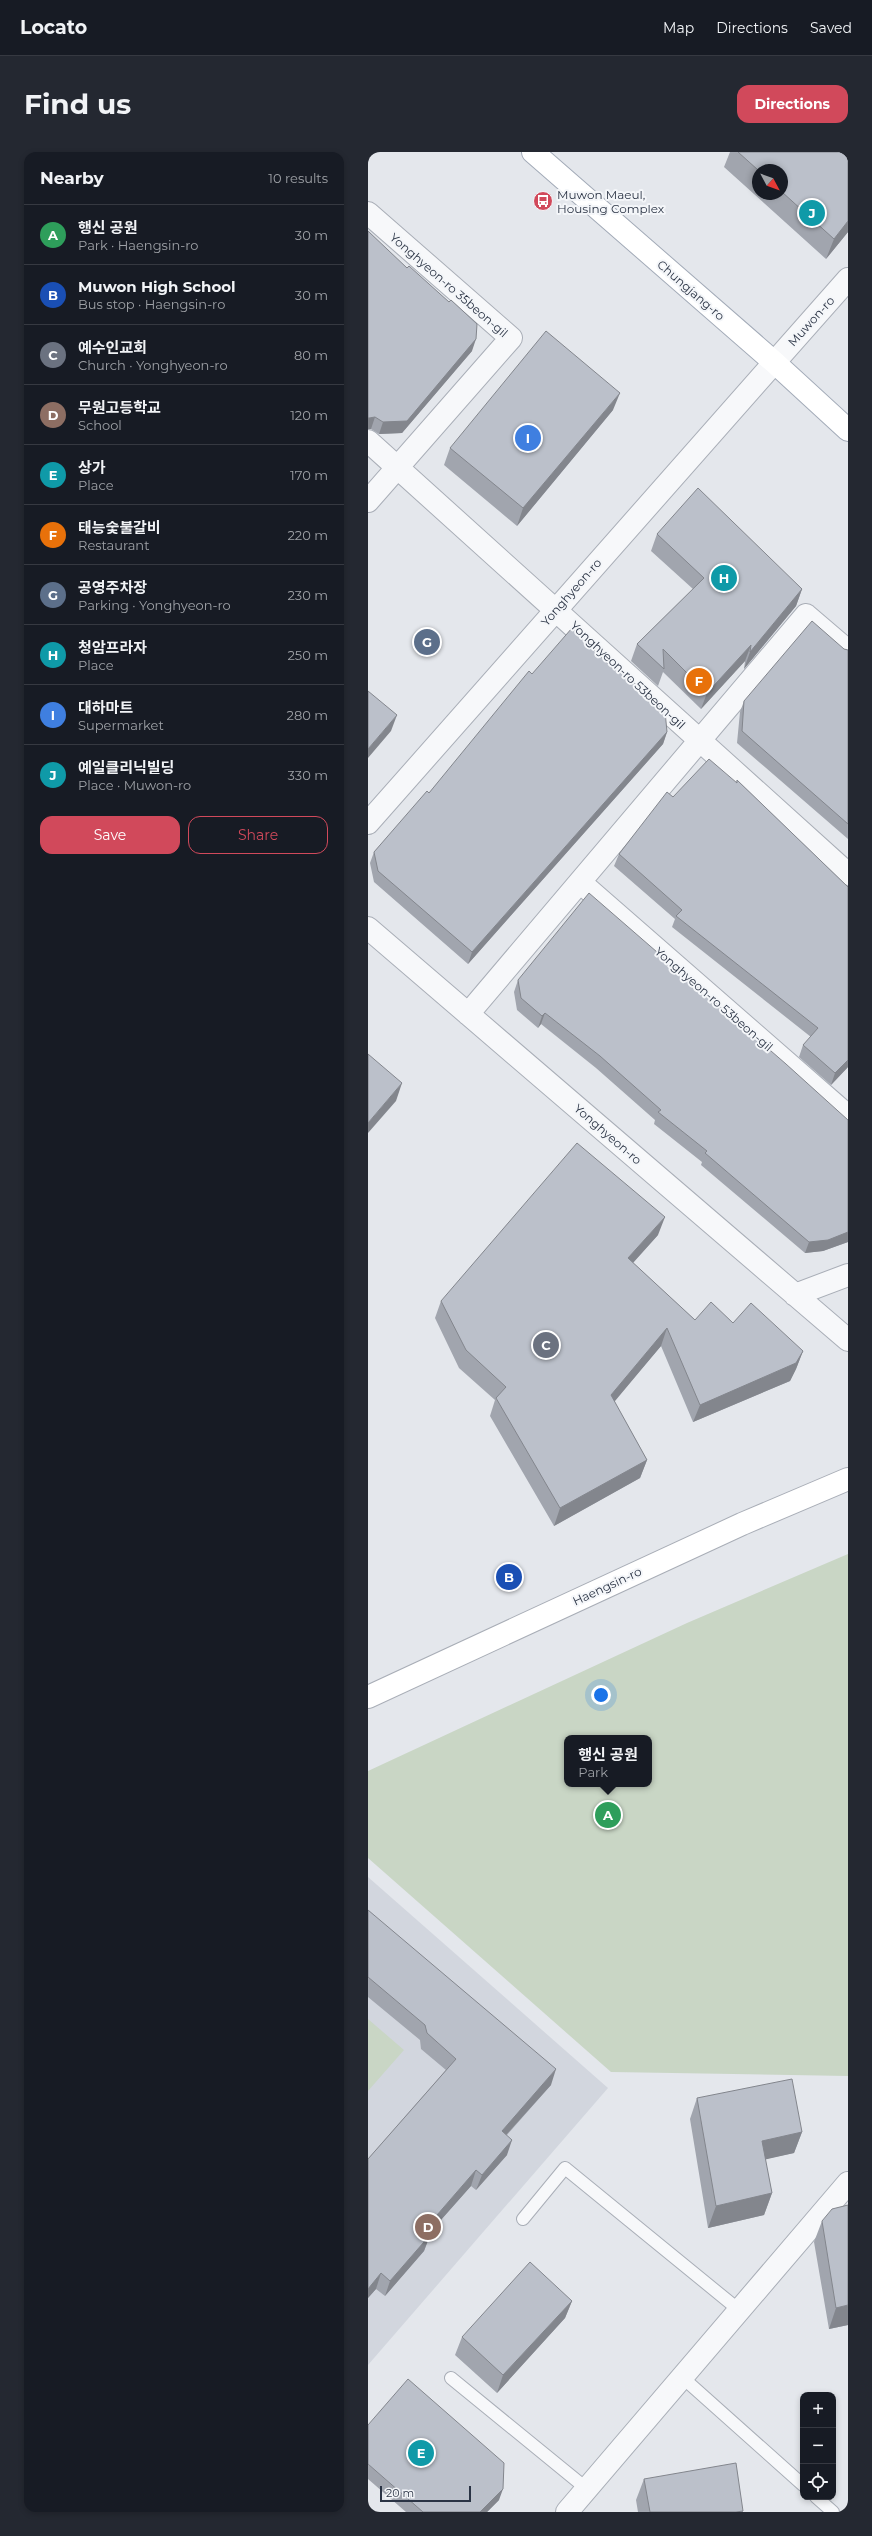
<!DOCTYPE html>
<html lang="en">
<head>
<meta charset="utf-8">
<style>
	body { margin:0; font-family:Montserrat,"Noto Sans KR",sans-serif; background:#242831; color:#f1f3f6 }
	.controls { position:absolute; right:12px; bottom:12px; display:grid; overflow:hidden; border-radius:8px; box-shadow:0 2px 6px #0003 }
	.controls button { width:36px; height:36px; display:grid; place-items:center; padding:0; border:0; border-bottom:1px solid #363941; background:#171b24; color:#f1f3f6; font:20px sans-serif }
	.compass { position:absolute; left:384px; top:12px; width:36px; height:36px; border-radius:50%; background:#171b24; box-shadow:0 2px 6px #0003; rotate:131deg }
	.scale { position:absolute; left:12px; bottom:10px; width:91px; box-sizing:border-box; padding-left:4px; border:2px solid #2b3445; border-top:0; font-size:11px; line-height:14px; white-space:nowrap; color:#2b3445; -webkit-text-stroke:3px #f4f6f9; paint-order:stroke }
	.you { position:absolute; left:233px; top:1543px; width:14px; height:14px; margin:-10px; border:3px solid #fff; border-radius:50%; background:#1a73e8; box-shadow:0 0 0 6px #1a73e833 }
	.badge { display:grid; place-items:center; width:26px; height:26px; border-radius:50%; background:#d1495b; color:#fff; font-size:13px; font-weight:700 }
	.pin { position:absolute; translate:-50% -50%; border:2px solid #fff; box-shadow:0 1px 4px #0006 }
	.popup { position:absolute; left:196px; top:1583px; width:88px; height:52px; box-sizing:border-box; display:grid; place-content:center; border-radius:8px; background:#171b24; filter:drop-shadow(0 1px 3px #0005); font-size:13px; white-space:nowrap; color:#9ea1a6 }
	.popup b { font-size:15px; color:#f1f3f6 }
	.popup::after { content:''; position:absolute; left:50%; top:100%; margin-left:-8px; border:8px solid transparent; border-top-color:#171b24 }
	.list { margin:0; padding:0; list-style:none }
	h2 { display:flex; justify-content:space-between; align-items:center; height:52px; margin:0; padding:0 16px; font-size:17px }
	h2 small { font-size:13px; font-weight:400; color:#9ea1a6 }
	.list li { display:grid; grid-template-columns:26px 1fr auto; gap:12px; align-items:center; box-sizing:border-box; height:60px; padding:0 16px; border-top:1px solid #363941 }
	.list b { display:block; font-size:15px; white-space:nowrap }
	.list p { margin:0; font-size:13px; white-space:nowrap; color:#9ea1a6 }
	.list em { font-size:13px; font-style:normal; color:#9ea1a6 }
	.actions { display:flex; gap:8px; padding:12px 16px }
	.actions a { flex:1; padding:9px 0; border:1px solid #d1495b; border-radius:12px; text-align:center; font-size:14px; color:#d1495b }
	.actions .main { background:#d1495b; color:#fff }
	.icon { flex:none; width:22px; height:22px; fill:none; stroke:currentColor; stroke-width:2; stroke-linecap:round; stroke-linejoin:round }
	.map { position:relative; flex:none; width:480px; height:2360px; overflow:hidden; border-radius:12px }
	header { display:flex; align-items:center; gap:24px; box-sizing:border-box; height:56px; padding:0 20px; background:#171b24; border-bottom:1px solid #363941 }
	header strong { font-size:19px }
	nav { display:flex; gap:22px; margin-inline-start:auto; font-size:14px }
	.intro { display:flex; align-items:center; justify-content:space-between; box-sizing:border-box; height:96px; padding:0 24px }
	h1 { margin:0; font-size:28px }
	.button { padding:10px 18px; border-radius:12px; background:#d1495b; color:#fff; font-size:14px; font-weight:700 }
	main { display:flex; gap:24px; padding:0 24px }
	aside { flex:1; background:#171b24; border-radius:12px; box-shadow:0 2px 6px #0003 }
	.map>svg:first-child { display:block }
	.built { fill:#d2d6de }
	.green { fill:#c9d6c5; fill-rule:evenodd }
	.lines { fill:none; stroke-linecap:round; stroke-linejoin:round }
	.lane-casing { stroke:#a9aeb7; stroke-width:14 }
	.street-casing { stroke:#a9aeb7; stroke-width:24 }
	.secondary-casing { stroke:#a9aeb7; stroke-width:24 }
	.primary-casing { stroke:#a3abb8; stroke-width:24 }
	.lane { stroke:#f7f8fa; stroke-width:12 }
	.street { stroke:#f7f8fa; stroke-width:22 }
	.secondary { stroke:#fff; stroke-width:22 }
	.primary { stroke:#fff; stroke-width:22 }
	.wall { fill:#a1a5ae; fill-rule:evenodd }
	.shaded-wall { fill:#83868d }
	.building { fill:#bbc0ca; stroke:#83868d }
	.labels { text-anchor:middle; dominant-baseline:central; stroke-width:4; stroke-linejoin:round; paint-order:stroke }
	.poi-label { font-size:12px; fill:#2b3445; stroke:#f4f6f9; text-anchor:start }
	.street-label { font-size:12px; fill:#2b3445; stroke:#f4f6f9 }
</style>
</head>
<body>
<header>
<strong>Locato</strong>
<nav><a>Map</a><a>Directions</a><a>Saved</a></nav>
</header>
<div class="intro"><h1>Find us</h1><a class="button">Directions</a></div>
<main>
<aside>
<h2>Nearby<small>10 results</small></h2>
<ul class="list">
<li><span class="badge" style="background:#2e9e5b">A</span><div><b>행신 공원</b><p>Park · Haengsin-ro</p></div><em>30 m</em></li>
<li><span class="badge" style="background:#1a4fb4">B</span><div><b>Muwon High School</b><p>Bus stop · Haengsin-ro</p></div><em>30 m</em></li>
<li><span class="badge" style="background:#6b7280">C</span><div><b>예수인교회</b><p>Church · Yonghyeon-ro</p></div><em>80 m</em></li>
<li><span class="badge" style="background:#8d6e63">D</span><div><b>무원고등학교</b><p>School</p></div><em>120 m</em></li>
<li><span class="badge" style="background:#0f9aa8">E</span><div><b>상가</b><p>Place</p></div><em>170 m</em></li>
<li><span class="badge" style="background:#e8710a">F</span><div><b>태능숯불갈비</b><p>Restaurant</p></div><em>220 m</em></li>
<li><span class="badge" style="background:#5c6f8a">G</span><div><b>공영주차장</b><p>Parking · Yonghyeon-ro</p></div><em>230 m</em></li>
<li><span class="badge" style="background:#0f9aa8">H</span><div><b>청암프라자</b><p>Place</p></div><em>250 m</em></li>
<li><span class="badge" style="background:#3f7fe0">I</span><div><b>대하마트</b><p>Supermarket</p></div><em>280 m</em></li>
<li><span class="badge" style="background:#0f9aa8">J</span><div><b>예일클리닉빌딩</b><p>Place · Muwon-ro</p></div><em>330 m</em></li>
</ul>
<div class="actions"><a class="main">Save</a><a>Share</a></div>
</aside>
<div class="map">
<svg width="480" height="2360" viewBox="0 0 480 2360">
	<rect width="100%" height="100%" fill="#e4e7ec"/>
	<path class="built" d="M 0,1725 L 240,1936 L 0,2213 Z"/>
	<path class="green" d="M 480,1402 L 480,1924 L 243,1920 L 0,1706 L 0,1619 L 319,1471 ZM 199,1586 L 281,1586 L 281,1632 L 199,1632 Z
		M 0,1867 L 36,1898 L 0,1939 Z"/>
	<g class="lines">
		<defs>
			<path id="lane" d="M 155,2067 L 197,2016 L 371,2158
				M 314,2225 L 435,2333
				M 83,2226 L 219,2337
				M 448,2345 L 465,2360"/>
			<path id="street" d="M 0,61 L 143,186 L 0,349
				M 0,289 L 480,722
				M 0,671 L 480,127
				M 212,730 L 480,964
				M 0,776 L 480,1188
				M 100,862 L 438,463 L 480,499
				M 427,1143 L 480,1123
				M 199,2360 L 480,2031"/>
			<path id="secondary" d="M 0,1545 L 374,1372 L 480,1327"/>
			<path id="primary" d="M 165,0 L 406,210 L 480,278"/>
		</defs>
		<use href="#lane" class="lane-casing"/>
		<use href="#street" class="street-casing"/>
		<use href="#secondary" class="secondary-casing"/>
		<use href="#primary" class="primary-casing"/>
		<use href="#lane" class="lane"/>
		<use href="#street" class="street"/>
		<use href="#secondary" class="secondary"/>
		<use href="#primary" class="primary"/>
	</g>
	<path class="wall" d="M 362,0 L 480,0 L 480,80 L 458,107 L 356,15 ZM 390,18 L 414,18 L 414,42 L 390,42 Z
		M 0,79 L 104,199 L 34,281 L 11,282 L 3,277 Z
		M 245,258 L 149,374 L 76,313 L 82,296 Z
		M 289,382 L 434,437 L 428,454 L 376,517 L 377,509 L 333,557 L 295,520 L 290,534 L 263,509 L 269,492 L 325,437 L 283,399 Z
		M 476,497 L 480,498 L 480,687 L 369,591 L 372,560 L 376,549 Z
		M 164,522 L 299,580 L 295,592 L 100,812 L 6,730 L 2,711 L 6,700 L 61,641 Z
		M 369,628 L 480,735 L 480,916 L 480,915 L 463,933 L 431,905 L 435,893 L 443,885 L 304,775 L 307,767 L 246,714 L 251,702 L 305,645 L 368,631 Z
		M 150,828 L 480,968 L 480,1090 L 455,1099 L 437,1101 L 333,1013 L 334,1010 L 286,972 L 287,968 L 228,916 L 173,872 L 170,876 L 149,858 L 146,840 Z
		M 290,1083 L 265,1111 L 327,1168 L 365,1171 L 435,1199 L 428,1217 L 422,1229 L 325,1270 L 293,1194 L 246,1249 L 279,1308 L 272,1326 L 186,1374 L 122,1264 L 127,1248 L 91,1216 L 67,1166 L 73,1149 Z
		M 0,1758 L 183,1933 L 139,1983 L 139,2003 L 108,2038 L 103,2034 L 60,2082 L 62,2083 L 56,2099 L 17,2144 L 8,2137 L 0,2146 L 0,2007 L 78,1918 L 53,1897 L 52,1888 L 0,1845 Z
		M 329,1946 L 434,1980 L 426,2001 L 397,2007 L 404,2041 L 396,2063 L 340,2076 L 322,1967 Z
		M 454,2069 L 480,2173 L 461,2177 L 446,2090 Z
		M 204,2149 L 197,2166 L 129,2241 L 87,2203 L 94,2185 Z
		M 0,2273 L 131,2348 L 119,2360 L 38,2360 L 0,2327 Z
		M 276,2327 L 375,2359 L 375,2360 L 270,2360 L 268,2348 Z"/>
	<path class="shaded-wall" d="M 480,69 L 480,80 L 458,107 L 466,87 Z
		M 108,187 L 104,199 L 34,281 L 11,282 L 15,270 Z
		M 252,241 L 245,258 L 149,374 L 155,356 Z
		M 7,265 L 3,277 L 0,277 L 0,266 L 1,266 Z
		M 434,437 L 428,454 L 376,517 L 382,500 Z
		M 383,493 L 377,509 L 333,557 L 339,541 Z
		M 29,563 L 23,579 L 0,606 L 0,597 Z
		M 299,580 L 295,592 L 100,812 L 104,800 Z
		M 177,861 L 173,872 L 170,876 L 174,864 Z
		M 480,908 L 480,915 L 463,933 L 467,921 Z
		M 34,931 L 28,949 L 0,981 L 0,971 Z
		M 297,1065 L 290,1083 L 253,1124 L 260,1106 Z
		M 480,1080 L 480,1090 L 455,1099 L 437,1101 L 441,1090 Z
		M 299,1176 L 293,1194 L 237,1261 L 243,1243 Z
		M 435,1199 L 428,1217 L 422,1229 L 325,1270 L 332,1253 Z
		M 279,1308 L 272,1326 L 186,1374 L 192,1356 Z
		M 188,1917 L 183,1933 L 128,1994 L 134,1979 Z
		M 434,1980 L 426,2001 L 386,2010 L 394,1989 Z
		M 144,1988 L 139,2003 L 108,2038 L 114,2023 Z
		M 108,2018 L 103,2034 L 50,2094 L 56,2078 Z
		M 404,2041 L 396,2063 L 340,2076 L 348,2054 Z
		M 62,2083 L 56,2099 L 17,2144 L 22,2129 Z
		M 13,2121 L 8,2137 L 0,2146 L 0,2137 Z
		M 204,2149 L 197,2166 L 129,2241 L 135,2223 Z
		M 480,2153 L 480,2173 L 461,2177 L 468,2156 Z
		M 135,2337 L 131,2348 L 119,2360 L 112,2360 Z"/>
	<path class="building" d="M 370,0 L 480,0 L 480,69 L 466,87 L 414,40 L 414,18 L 390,18 Z
		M 0,79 L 39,116 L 41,114 L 81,150 L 83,148 L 109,172 L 108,187 L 39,269 L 15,270 L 7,265 L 1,266 L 0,266 Z
		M 178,179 L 252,241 L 155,356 L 82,296 Z
		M 330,336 L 434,437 L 382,500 L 383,493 L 339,541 L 295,497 L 296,517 L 269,492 L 336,426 L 289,382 Z
		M 444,469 L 476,497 L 480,498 L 480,672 L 374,579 L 376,549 Z
		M 204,476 L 246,518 L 249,515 L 297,559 L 299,580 L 104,800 L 10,719 L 6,700 L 59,639 L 61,641 L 161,519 L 164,522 Z
		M 0,539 L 29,563 L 0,597 Z
		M 341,607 L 369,631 L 369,628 L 480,735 L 480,908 L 467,921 L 435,893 L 450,876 L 308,764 L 314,758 L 251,702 L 299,640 L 305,645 Z
		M 221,741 L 418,912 L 480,968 L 480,1080 L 460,1088 L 441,1090 L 337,1001 L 339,999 L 290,960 L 293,958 L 232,904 L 177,861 L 174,864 L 153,846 L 150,828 Z
		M 0,902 L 34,931 L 0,971 Z
		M 209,991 L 297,1065 L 260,1106 L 327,1168 L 343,1150 L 365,1171 L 383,1151 L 435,1199 L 428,1211 L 332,1253 L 299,1176 L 243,1243 L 279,1308 L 192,1356 L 128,1246 L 138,1235 L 98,1198 L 73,1149 Z
		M 0,1758 L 188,1917 L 134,1979 L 144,1988 L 114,2023 L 108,2018 L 56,2078 L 62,2083 L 22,2129 L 13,2121 L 0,2137 L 0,2007 L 88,1907 L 59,1881 L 57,1873 L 0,1825 Z
		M 424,1927 L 434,1980 L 394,1989 L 404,2041 L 348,2054 L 329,1946 Z
		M 480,2053 L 480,2153 L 468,2156 L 454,2069 L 464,2057 Z
		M 162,2110 L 204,2149 L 135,2223 L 94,2185 Z
		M 40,2227 L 136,2311 L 135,2337 L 112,2360 L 55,2360 L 0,2312 L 0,2273 Z
		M 368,2311 L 375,2359 L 368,2360 L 282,2360 L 276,2327 Z"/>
	<defs>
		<symbol id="bus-disc" viewBox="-11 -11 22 22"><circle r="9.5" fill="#d1495b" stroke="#f4f6f9"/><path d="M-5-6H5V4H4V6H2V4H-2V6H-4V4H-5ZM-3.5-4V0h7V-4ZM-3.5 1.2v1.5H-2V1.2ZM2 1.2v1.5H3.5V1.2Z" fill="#fff"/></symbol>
	</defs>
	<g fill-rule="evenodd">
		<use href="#bus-disc" x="164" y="38" width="22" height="22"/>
	</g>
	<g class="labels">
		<g class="poi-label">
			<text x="189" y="42">Muwon Maeul,<tspan x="189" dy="14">Housing Complex</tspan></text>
		</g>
		<g class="street-label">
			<text transform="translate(81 133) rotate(41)">Yonghyeon-ro 35beon-gil</text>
			<text transform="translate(323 138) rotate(41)">Chungjang-ro</text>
			<text transform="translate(443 169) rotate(-48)">Muwon-ro</text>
			<text transform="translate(203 440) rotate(-49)">Yonghyeon-ro</text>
			<text transform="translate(260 523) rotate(43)">Yonghyeon-ro 53beon-gil</text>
			<text transform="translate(346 847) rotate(41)">Yonghyeon-ro 53beon-gil</text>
			<text transform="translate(240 982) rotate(41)">Yonghyeon-ro</text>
			<text transform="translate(239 1434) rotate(-25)">Haengsin-ro</text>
		</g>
	</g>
</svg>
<div class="controls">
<button>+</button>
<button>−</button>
<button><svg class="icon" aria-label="locate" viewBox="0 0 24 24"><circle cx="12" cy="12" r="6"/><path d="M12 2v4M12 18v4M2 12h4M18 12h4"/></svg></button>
</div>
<svg class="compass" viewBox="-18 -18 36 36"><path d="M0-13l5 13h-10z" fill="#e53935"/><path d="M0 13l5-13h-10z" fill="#9ea1a6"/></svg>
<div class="scale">20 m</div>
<div class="you"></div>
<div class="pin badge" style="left:240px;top:1663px;background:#2e9e5b">A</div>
<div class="popup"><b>행신 공원</b>Park</div>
<div class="pin badge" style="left:141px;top:1425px;background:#1a4fb4">B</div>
<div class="pin badge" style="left:178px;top:1193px;background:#6b7280">C</div>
<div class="pin badge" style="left:60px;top:2075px;background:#8d6e63">D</div>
<div class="pin badge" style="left:53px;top:2301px;background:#0f9aa8">E</div>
<div class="pin badge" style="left:331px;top:529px;background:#e8710a">F</div>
<div class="pin badge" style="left:59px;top:490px;background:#5c6f8a">G</div>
<div class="pin badge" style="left:356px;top:426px;background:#0f9aa8">H</div>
<div class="pin badge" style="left:160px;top:286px;background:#3f7fe0">I</div>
<div class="pin badge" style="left:444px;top:61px;background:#0f9aa8">J</div>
</div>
</main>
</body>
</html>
